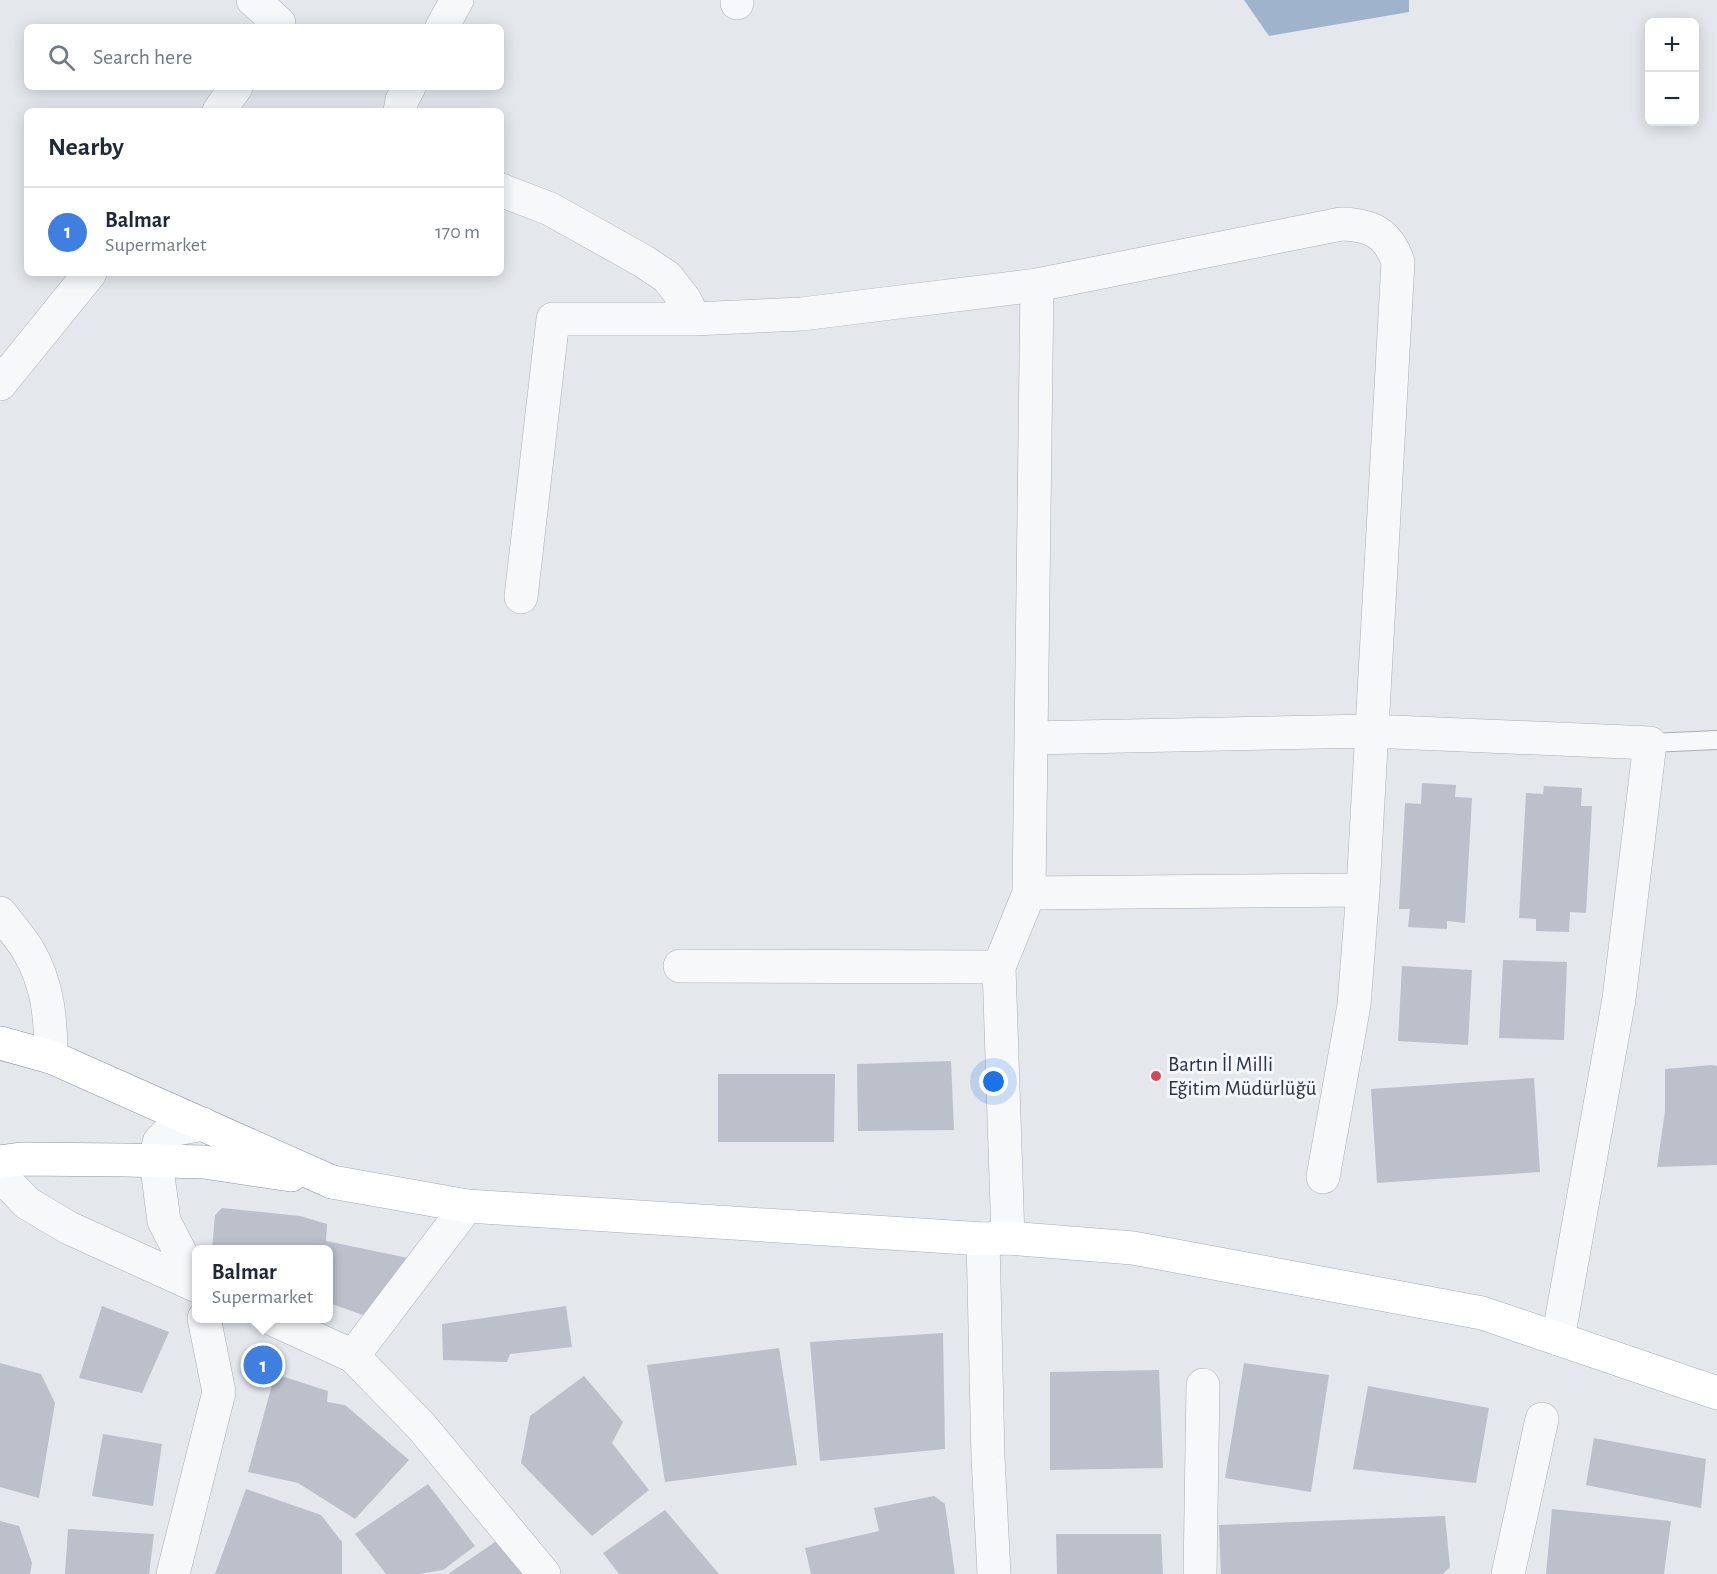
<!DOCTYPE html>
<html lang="en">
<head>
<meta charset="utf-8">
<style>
	body { margin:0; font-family:"Alegreya Sans",sans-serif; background:#f2f2f3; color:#1f2937 }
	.controls { position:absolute; right:18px; top:18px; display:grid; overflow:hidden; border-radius:9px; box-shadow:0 3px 15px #0003 }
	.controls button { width:54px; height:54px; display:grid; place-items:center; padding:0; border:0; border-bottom:2px solid #e0e1e3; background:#fff; color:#1f2937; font:30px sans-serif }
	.you { position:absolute; left:994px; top:1082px; width:21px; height:21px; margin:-15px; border:4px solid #fff; border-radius:50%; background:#1a73e8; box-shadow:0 0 0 9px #1a73e833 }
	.badge { display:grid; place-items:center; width:39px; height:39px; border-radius:50%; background:#d1495b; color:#fff; font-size:20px; font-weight:700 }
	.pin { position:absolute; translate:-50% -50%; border:3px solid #fff; box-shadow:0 2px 6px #0006 }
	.popup { position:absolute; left:192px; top:1245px; width:141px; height:78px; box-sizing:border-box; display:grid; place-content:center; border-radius:9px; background:#fff; filter:drop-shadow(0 2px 4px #0005); font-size:20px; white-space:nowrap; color:#747a83 }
	.popup b { font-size:22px; color:#1f2937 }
	.popup::after { content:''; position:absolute; left:50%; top:100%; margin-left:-12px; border:12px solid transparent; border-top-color:#fff }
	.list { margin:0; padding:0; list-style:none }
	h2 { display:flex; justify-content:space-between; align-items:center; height:78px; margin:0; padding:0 24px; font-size:26px }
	h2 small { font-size:20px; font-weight:400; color:#747a83 }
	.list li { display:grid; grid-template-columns:39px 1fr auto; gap:18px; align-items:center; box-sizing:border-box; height:90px; padding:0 24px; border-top:2px solid #e0e1e3 }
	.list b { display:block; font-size:22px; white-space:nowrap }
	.list p { margin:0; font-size:20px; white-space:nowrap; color:#747a83 }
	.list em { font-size:20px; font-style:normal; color:#747a83 }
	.icon { flex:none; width:33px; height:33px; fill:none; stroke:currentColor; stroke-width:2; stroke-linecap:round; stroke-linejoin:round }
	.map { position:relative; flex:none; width:1717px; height:1574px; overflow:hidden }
	.search { position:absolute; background:#fff; box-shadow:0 3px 15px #0003; left:24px; top:24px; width:480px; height:66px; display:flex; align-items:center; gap:15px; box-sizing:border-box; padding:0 21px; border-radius:9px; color:#747a83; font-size:22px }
	.panel { position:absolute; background:#fff; box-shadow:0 3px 15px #0003; left:24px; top:108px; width:480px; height:168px; border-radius:9px }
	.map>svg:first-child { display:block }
	.water { fill:#9fb4cc }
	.building { fill:#bbc0ca }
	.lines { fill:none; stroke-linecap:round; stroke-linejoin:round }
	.service-casing { stroke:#a9aeb7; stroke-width:20 }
	.minor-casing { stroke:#a9aeb7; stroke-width:34 }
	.primary-casing { stroke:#a3abb8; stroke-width:34 }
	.trunk-casing { stroke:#8b94a3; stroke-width:34 }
	.service { stroke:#f7f8fa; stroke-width:18 }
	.minor { stroke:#f7f8fa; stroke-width:33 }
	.primary { stroke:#fff; stroke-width:33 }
	.trunk { stroke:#fff; stroke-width:33 }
	.poi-dot { fill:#d1495b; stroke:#f4f6f9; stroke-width:2 }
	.labels { text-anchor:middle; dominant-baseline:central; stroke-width:6; stroke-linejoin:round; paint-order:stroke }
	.poi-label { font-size:21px; fill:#2b3445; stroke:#f4f6f9; text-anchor:start }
</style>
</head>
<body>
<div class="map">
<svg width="1717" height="1574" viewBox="0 0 1717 1574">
	<rect width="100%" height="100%" fill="#e4e7ec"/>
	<path class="water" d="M 1244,0 L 1409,0 L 1409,12 L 1269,36 Z"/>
	<path class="building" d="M 1422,783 L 1456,785 L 1455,797 L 1472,798 L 1465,923 L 1447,921 L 1447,929 L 1408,927 L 1410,909 L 1399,909 L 1405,803 L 1421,804 Z
		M 1544,786 L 1582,788 L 1581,806 L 1592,806 L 1586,913 L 1570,912 L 1569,932 L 1536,931 L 1536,919 L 1519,918 L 1526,793 L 1543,794 Z
		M 1503,960 L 1567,962 L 1564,1040 L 1499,1038 Z
		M 1402,966 L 1472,970 L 1468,1045 L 1398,1041 Z
		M 951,1061 L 954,1130 L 858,1131 L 857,1064 Z
		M 1712,1065 L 1717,1066 L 1717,1165 L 1657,1167 L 1665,1111 L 1665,1069 Z
		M 718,1074 L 835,1074 L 834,1142 L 718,1142 Z
		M 1534,1078 L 1540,1172 L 1377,1183 L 1371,1089 Z
		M 222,1208 L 300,1216 L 327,1224 L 326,1241 L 408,1258 L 405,1309 L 363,1315 L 329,1303 L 329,1250 L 212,1250 L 215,1215 Z
		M 102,1306 L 169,1332 L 142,1393 L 79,1378 Z
		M 566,1306 L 572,1347 L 510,1354 L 507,1362 L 443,1360 L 442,1324 Z
		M 943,1333 L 945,1449 L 820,1461 L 810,1342 Z
		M 779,1348 L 797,1465 L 665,1482 L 647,1365 Z
		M 0,1363 L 41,1374 L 55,1403 L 39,1498 L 0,1487 Z
		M 1244,1363 L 1329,1375 L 1311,1492 L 1225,1478 Z
		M 1159,1370 L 1163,1468 L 1050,1470 L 1050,1372 Z
		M 275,1374 L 328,1391 L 327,1402 L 345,1405 L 409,1460 L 355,1519 L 298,1483 L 248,1472 Z
		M 584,1376 L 623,1422 L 612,1443 L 649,1490 L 592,1536 L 521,1463 L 530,1416 Z
		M 1368,1386 L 1489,1408 L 1476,1483 L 1353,1469 Z
		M 103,1434 L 162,1444 L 153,1506 L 92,1496 Z
		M 1594,1438 L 1706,1459 L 1701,1508 L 1586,1485 Z
		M 428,1484 L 475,1546 L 443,1570 L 419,1574 L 386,1574 L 355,1534 Z
		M 246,1489 L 321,1515 L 342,1542 L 342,1574 L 215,1574 Z
		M 934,1496 L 945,1504 L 955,1574 L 811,1574 L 805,1548 L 879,1531 L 874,1508 Z
		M 1552,1509 L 1671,1521 L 1664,1574 L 1546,1574 Z
		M 665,1510 L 719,1574 L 619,1574 L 603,1553 Z
		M 1445,1516 L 1450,1567 L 1443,1574 L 1221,1574 L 1219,1525 Z
		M 0,1521 L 19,1526 L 32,1563 L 30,1574 L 0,1574 Z
		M 68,1529 L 154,1534 L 149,1574 L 65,1574 Z
		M 1056,1534 L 1161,1534 L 1163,1574 L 1057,1574 Z
		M 504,1536 L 530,1574 L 448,1574 Z"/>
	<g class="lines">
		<defs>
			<path id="service" d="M 1650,743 L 1717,740"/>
			<path id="minor" d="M 253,0 L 279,23
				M 737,0 L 737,3
				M 442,27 L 457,0
				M 219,111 L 236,87
				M 400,111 L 402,100 L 409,87
				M 501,190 L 550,209 L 643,261 L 667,277 L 685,300 L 694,319
				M 1037,285 L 1341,224 C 1372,225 1388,233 1398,262 L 1363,890 L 1354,1005 L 1323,1177
				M 0,384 L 90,273
				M 521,597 L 553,319 L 694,319 L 802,314 L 1037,285 L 1029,893
				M 1031,738 L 1370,731 L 1650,743 L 1619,999 L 1558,1339
				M 0,913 C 9,925 20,937 28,950 C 48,984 51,1019 51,1057
				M 680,966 L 999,967
				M 0,1175 L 27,1203 L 69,1228 L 197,1286
				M 1008,1238 L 999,967 L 1029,893 L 1363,890
				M 983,1239 L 988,1457 L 994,1574
				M 197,1285 L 164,1221 L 156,1161 L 159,1142 L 171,1130 L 203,1124
				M 270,1318 L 353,1356 L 421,1426 L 544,1574
				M 353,1356 L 467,1206
				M 173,1574 L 219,1392 L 204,1318
				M 1200,1574 L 1203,1385
				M 1508,1574 L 1542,1419"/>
			<path id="primary" d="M 332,1182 L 467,1206 L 983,1239 L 1008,1238 L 1133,1248 L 1482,1313 L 1717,1393"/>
			<path id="trunk" d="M 0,1043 L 51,1057 L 332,1182
				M 0,1162 L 21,1159 L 125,1160 L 204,1162 L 291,1175"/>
		</defs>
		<use href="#service" class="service-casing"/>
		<use href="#minor" class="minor-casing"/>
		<use href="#primary" class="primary-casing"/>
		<use href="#trunk" class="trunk-casing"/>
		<use href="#service" class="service"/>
		<use href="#minor" class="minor"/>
		<use href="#primary" class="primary"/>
		<use href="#trunk" class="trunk"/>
	</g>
	<circle class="poi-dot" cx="1156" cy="1076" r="6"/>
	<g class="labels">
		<g class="poi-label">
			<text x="1168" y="1064">Bartın İl Milli<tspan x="1168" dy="24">Eğitim Müdürlüğü</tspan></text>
		</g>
	</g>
</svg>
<div class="controls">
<button>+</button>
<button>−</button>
</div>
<div class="you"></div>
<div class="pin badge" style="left:263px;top:1365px;background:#3f7fe0">1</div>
<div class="popup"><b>Balmar</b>Supermarket</div>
<div class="search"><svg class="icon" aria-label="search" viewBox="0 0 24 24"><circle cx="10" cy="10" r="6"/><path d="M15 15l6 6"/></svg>Search here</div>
<section class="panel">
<h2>Nearby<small></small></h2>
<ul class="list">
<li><span class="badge" style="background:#3f7fe0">1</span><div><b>Balmar</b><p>Supermarket</p></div><em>170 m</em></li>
</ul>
</section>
</div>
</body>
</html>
